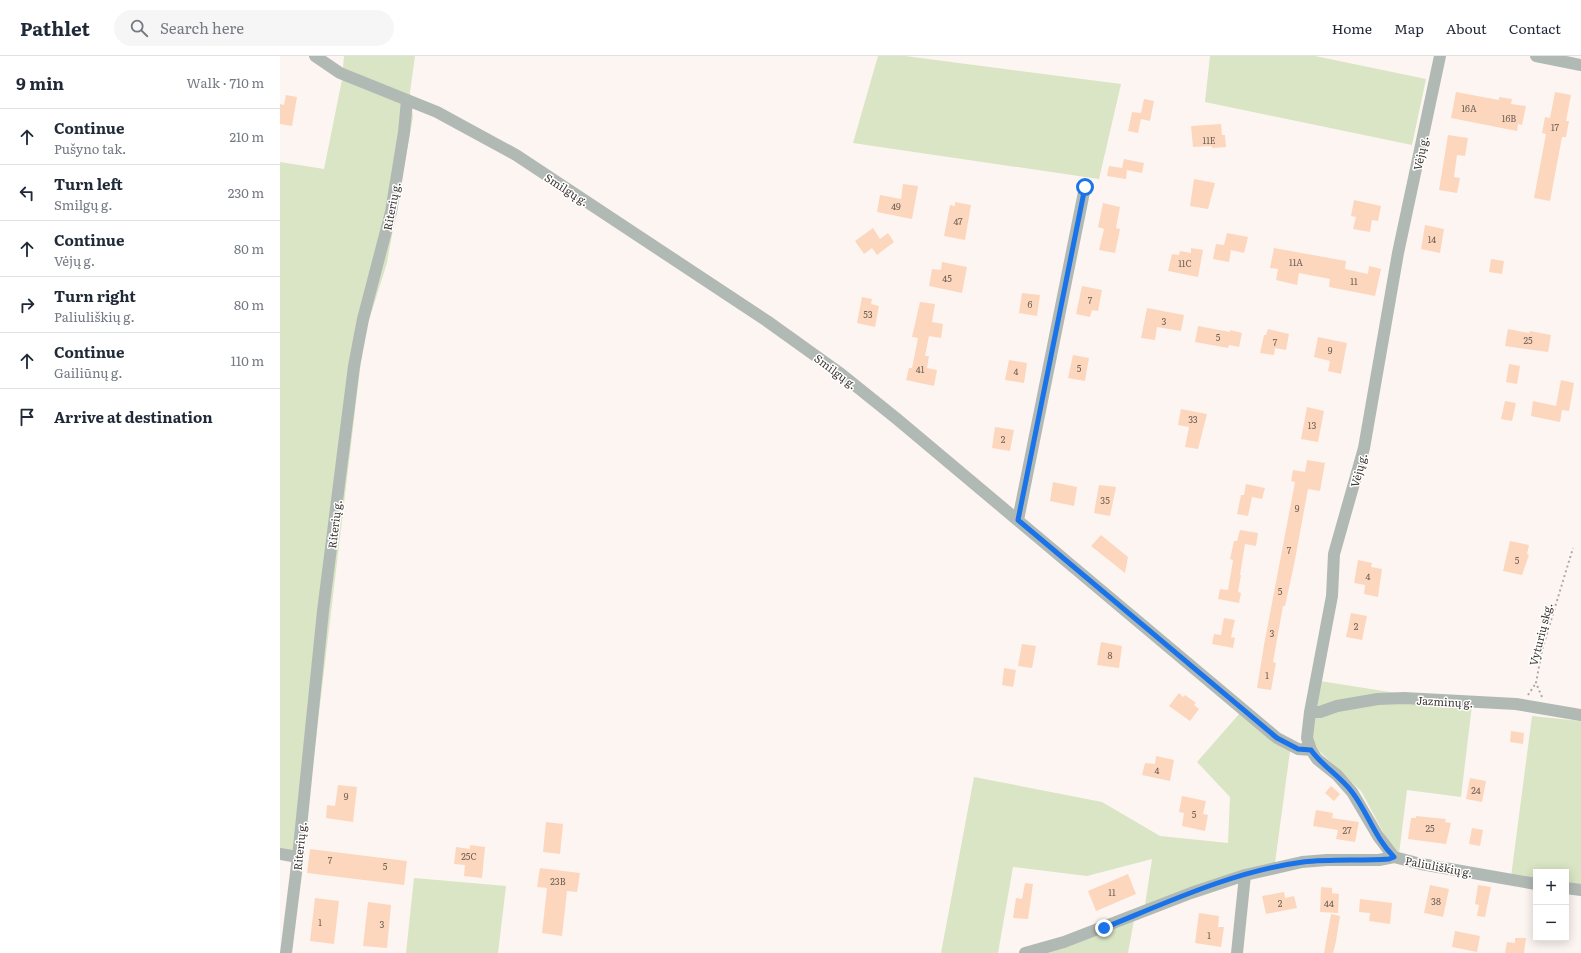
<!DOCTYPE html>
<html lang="en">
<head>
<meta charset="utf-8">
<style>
	body { margin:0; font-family:Literata,serif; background:#f6f6f7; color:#1f2937 }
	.controls { position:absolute; right:12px; bottom:12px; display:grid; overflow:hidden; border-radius:0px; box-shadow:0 2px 10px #0003 }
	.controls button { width:36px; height:36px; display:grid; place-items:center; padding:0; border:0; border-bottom:1px solid #e0e1e3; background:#fff; color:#1f2937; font:20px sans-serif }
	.stop { position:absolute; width:12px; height:12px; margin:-9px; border:3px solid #1a73e8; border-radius:50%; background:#fff }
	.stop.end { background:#1a73e8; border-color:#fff; box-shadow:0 1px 4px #0008 }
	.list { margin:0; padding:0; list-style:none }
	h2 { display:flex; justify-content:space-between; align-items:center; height:52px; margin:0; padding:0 16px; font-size:17px }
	h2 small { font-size:13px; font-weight:400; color:#747a83 }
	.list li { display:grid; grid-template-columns:26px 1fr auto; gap:12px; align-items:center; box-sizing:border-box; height:56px; padding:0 16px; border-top:1px solid #e0e1e3 }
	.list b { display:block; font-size:15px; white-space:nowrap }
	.list p { margin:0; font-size:13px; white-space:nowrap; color:#747a83 }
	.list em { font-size:13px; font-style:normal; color:#747a83 }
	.icon { flex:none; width:22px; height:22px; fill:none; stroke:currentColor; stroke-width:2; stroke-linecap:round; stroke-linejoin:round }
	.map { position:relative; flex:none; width:1301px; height:897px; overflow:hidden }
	header { display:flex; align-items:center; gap:24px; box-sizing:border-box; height:56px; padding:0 20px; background:#fff; border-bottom:1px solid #e0e1e3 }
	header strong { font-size:19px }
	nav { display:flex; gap:22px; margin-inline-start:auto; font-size:14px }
	.search { width:280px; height:36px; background:#f6f6f7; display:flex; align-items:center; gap:10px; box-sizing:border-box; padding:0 14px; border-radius:22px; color:#747a83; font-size:15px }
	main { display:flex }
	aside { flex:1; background:#fff }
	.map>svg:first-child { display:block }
	.green { fill:#d9e5c4 }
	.building { fill:#fcd7bd }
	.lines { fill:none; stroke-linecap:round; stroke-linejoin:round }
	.path { stroke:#b1a9a5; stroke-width:2; stroke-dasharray:2 3; stroke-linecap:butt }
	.minor { stroke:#b1b9b5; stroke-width:12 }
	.route { stroke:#1a73e8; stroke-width:5 }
	.labels { text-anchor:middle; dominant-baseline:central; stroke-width:3; stroke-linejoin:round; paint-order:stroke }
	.number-label { font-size:9px; fill:#6f6056 }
	.street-label { font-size:11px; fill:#403834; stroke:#fff }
</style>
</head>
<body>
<header>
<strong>Pathlet</strong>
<div class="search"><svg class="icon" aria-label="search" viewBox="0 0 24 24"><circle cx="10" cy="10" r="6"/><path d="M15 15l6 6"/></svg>Search here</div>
<nav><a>Home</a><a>Map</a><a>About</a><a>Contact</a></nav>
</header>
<main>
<aside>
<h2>9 min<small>Walk · 710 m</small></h2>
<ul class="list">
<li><svg class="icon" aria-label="ahead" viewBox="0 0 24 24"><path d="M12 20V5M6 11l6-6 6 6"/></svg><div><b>Continue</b><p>Pušyno tak.</p></div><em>210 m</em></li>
<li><svg class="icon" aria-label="left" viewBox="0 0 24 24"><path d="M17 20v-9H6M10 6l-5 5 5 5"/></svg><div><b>Turn left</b><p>Smilgų g.</p></div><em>230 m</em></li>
<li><svg class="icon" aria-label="ahead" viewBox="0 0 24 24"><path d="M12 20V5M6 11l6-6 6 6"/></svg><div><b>Continue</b><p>Vėjų g.</p></div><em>80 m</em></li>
<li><svg class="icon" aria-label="right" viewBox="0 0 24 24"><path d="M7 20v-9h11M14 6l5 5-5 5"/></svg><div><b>Turn right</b><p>Paliuliškių g.</p></div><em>80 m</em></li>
<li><svg class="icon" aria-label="ahead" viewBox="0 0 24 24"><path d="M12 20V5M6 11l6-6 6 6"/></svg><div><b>Continue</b><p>Gailiūnų g.</p></div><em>110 m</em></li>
<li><svg class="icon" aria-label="arrive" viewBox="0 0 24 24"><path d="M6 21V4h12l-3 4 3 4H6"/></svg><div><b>Arrive at destination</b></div></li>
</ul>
</aside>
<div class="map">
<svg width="1301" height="897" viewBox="0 0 1301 897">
	<rect width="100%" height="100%" fill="#fdf5f1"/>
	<path class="green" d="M 64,0 L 135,0 L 130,36 L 133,61 L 107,207 L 84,280 L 34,699 L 14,791 L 11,796 L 0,794 L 0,106 L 44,113 L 62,24 Z
		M 598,0 L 625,0 L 841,28 L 819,123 L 573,87 Z
		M 930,0 L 1035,0 L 1146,23 L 1132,89 L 925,46 Z
		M 1040,625 L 1192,649 L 1181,741 L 1127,734 L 1119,798 L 1114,796 L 1081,735 L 1035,691 L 1031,674 Z
		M 960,657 L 1010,695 L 995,807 L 865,849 L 872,803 L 807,820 L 733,811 L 718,897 L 661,897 L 694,721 L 822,746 L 880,780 L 948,787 L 950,741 L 917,706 Z
		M 1252,660 L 1301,665 L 1301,829 L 1286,828 L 1286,816 L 1256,816 L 1256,824 L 1231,821 Z
		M 134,822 L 226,830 L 218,897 L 126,897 Z
		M 854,864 L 848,897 L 762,897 Z"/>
	<path class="building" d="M 1176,36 L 1219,44 L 1219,41 L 1232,43 L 1231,48 L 1246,50 L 1242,69 L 1238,68 L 1237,75 L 1171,62 Z
		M 1275,36 L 1291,39 L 1286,65 L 1289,65 L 1286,81 L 1282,81 L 1270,145 L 1254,142 L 1266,78 L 1262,77 L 1265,61 L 1270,62 Z
		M 6,39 L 17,41 L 12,70 L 0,68 L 0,48 L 4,49 Z
		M 864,43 L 874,45 L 870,65 L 861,63 L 858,77 L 848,75 L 852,56 L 861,57 Z
		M 941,68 L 942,79 L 945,79 L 946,91 L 932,92 L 932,90 L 913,91 L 911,70 Z
		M 1168,79 L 1188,82 L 1185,100 L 1177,99 L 1174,121 L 1180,122 L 1177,137 L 1159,134 Z
		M 844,103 L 864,107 L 862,117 L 847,114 L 846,123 L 827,120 L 829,110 L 842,112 Z
		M 914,123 L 935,127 L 928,153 L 910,150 Z
		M 623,128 L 638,130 L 632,163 L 597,156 L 600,139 L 621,143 Z
		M 1074,144 L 1101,150 L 1098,165 L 1092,164 L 1090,176 L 1073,173 L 1076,161 L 1071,160 Z
		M 675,146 L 691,149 L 685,184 L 664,180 L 670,149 L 675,150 Z
		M 823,147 L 840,151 L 836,172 L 840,173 L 835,197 L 819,194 L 824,173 L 818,171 Z
		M 1145,169 L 1164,173 L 1160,197 L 1141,193 Z
		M 593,172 L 600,183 L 608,177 L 614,186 L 597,199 L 592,192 L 584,198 L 575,185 Z
		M 947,177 L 968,181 L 964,197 L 951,194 L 949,206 L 933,203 L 936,188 L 944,189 Z
		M 911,192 L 923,194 L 918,221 L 888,215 L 892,198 L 899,199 L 900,195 L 911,197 Z
		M 994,192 L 1066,205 L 1065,213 L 1088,218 L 1089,210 L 1101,213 L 1095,240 L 1049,231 L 1050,223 L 1019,217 L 1017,229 L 996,224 L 998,213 L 990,212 Z
		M 1211,203 L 1224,205 L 1222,218 L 1209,216 Z
		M 662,206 L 687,211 L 682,237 L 649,230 L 652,213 L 661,214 Z
		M 802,230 L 822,234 L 818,255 L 812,254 L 810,261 L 796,258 Z
		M 742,237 L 760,239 L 757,260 L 739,257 Z
		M 582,241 L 592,243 L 591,248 L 599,250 L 595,271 L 577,267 Z
		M 640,246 L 655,248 L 652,266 L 663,268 L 661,282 L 649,280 L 645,300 L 649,300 L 647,312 L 657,314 L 654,330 L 626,324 L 629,312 L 632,312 L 638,282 L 632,281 Z
		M 867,252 L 904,259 L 901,275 L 877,271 L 875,284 L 861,282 Z
		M 918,270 L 950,276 L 950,274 L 962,277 L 959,291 L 949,289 L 948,292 L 915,286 Z
		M 988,273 L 1009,278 L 1006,294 L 995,292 L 994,299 L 980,297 L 984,279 L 986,279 Z
		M 1228,273 L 1249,277 L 1250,275 L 1271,279 L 1268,296 L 1225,290 Z
		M 1038,281 L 1067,287 L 1061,318 L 1048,315 L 1050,305 L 1034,301 Z
		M 793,299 L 809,302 L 805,325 L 788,322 Z
		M 729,304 L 747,307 L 744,327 L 725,324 Z
		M 1229,308 L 1240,310 L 1237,328 L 1226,326 Z
		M 1281,324 L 1294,327 L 1289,355 L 1282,354 L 1280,366 L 1251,360 L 1253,345 L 1276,350 Z
		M 1225,345 L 1236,347 L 1232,365 L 1221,363 Z
		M 1027,351 L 1044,355 L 1038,386 L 1021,383 Z
		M 901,353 L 927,358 L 918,393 L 905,391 L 909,371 L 898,369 Z
		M 715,371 L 734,374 L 730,395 L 712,392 Z
		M 1027,404 L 1045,407 L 1040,435 L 1028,433 L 1014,509 L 1005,550 L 1003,550 L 993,606 L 996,607 L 991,634 L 977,632 L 984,589 L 1015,426 L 1011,425 L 1013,414 L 1025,416 Z
		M 773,426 L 797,431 L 794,450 L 770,445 Z
		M 966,428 L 985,432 L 982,443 L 972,441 L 968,460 L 957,458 L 961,439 L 964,439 Z
		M 819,429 L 836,431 L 830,460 L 814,457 Z
		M 960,474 L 978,477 L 976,490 L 965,488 L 960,519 L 961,519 L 958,536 L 961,537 L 959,547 L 938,543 L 940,533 L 948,534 L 953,504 L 950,503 L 954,485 L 957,485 Z
		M 821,479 L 848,501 L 845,517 L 811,490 Z
		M 1230,485 L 1249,489 L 1247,498 L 1249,499 L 1242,519 L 1223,515 Z
		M 1078,504 L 1092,507 L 1091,511 L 1102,513 L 1098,541 L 1084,538 L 1085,529 L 1074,527 Z
		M 1071,557 L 1087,560 L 1082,584 L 1066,581 Z
		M 944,562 L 955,564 L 951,581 L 955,582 L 953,592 L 932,588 L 934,578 L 941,579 Z
		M 821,586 L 842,590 L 839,612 L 817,609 Z
		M 742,588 L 756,590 L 752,612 L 738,610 Z
		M 724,612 L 736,614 L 733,631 L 722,629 Z
		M 899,637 L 903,641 L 905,639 L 916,647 L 914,649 L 919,653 L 910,665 L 889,650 Z
		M 1231,675 L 1244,677 L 1243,688 L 1230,686 Z
		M 876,700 L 894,704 L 890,725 L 862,719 L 865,707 L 875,708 Z
		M 1190,722 L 1206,725 L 1202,746 L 1186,743 Z
		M 58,729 L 77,731 L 73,766 L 46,762 L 47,749 L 55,750 Z
		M 1051,730 L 1060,738 L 1054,745 L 1045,737 Z
		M 902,740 L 926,745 L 923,758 L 928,759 L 925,775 L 902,770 L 904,757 L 899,756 Z
		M 1036,754 L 1053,757 L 1052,762 L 1079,766 L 1075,786 L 1056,783 L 1058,774 L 1033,770 Z
		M 1136,760 L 1166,763 L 1165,766 L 1171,767 L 1166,788 L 1128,783 L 1131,762 L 1136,762 Z
		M 266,766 L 283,768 L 280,798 L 263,796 Z
		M 1192,772 L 1203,774 L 1200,790 L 1189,788 Z
		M 190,789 L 205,791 L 202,822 L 184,820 L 185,809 L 174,808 L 176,791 L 190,793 Z
		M 30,793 L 127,805 L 124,829 L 27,817 Z
		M 260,812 L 300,817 L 297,836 L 287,835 L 282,880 L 262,877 L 267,832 L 257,831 Z
		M 848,818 L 856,838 L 816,855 L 808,835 Z
		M 745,827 L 753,828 L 748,863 L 733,862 L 736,842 L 742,843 Z
		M 1150,829 L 1169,833 L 1163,861 L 1144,857 Z
		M 1198,829 L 1211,831 L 1205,861 L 1197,860 L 1199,849 L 1195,848 Z
		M 1041,831 L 1052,832 L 1052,837 L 1059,838 L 1058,857 L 1040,856 Z
		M 1004,836 L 1005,842 L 1014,840 L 1017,852 L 986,858 L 982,840 Z
		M 35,842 L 59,845 L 54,888 L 30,885 Z
		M 1080,843 L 1112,847 L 1110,868 L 1089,865 L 1090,857 L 1079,856 Z
		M 88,846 L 111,849 L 107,892 L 83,890 Z
		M 919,857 L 939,860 L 938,871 L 944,871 L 941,891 L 915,887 Z
		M 1051,858 L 1060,860 L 1056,885 L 1053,897 L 1044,897 Z
		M 1175,875 L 1200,880 L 1197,896 L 1172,891 Z
		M 1235,882 L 1246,882 L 1244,897 L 1225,897 L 1227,886 L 1235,887 Z"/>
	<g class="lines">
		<path class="path" d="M 1248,639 L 1256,627
			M 1262,641 L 1256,627 L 1262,594 L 1293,492"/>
		<path class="minor" d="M 35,0 L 60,17 L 157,56 L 236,99 L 487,265 L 561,318 L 617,363 L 997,682 L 1018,693 L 1031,694
			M 1160,0 L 1118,197 L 1084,392 L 1054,498 L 1052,540 L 1030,656 L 1027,682 L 1031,694 L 1037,703 L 1057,719 L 1072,736 L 1098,780 L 1114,801 L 1141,808 L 1256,828
			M 1256,0 L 1301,9
			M 738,464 L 805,131
			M 1030,656 L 1040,656 L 1057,650 L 1098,643 L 1124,642 L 1236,648 L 1301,659
			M 0,798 L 18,801
			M 1286,832 L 1301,834
			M 6,897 L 18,801 L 43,555 L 74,310 L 83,263 L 111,156 L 124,76 L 127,44
			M 745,897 L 784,886 L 911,837 L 965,819 L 1022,806 L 1047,804 L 1099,804 L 1114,801
			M 957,897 L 965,819"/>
	</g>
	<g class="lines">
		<path class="route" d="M 805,131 L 738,464 L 997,682 L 1018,693 L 1031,694 C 1042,710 1060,720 1072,736 C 1088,757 1095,782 1114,801 L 1109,803 C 1080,805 1052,803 1023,806 C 954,815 888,846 824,872"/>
	</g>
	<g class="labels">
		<g class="number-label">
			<text x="1189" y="52">16A</text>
			<text x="1229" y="62">16B</text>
			<text x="1275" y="71">17</text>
			<text x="929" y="84">11E</text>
			<text x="616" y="150">49</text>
			<text x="678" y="165">47</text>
			<text x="1152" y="183">14</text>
			<text x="1016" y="206">11A</text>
			<text x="905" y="207">11C</text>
			<text x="667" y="222">45</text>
			<text x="1074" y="225">11</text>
			<text x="810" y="244">7</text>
			<text x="750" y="248">6</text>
			<text x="588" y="258">53</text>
			<text x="884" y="265">3</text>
			<text x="938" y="281">5</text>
			<text x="1248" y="284">25</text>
			<text x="995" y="286">7</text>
			<text x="1050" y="294">9</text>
			<text x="799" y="312">5</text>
			<text x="640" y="313">41</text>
			<text x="736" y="315">4</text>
			<text x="913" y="363">33</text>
			<text x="1032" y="369">13</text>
			<text x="723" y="383">2</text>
			<text x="825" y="444">35</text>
			<text x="1017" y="452">9</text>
			<text x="1009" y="494">7</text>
			<text x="1237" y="504">5</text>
			<text x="1088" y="520">4</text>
			<text x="1000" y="535">5</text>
			<text x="1076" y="570">2</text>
			<text x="992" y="577">3</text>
			<text x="830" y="599">8</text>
			<text x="987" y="619">1</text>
			<text x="877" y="714">4</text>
			<text x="1196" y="734">24</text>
			<text x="66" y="740">9</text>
			<text x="914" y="758">5</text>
			<text x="1150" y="772">25</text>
			<text x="1067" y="774">27</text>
			<text x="189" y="800">25C</text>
			<text x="50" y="804">7</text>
			<text x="105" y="810">5</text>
			<text x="278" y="825">23B</text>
			<text x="832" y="836">11</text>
			<text x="1156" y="845">38</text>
			<text x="1000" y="847">2</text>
			<text x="1049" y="847">44</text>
			<text x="40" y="866">1</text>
			<text x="102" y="868">3</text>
			<text x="929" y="879">1</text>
		</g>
		<g class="street-label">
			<text transform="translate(1140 97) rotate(-78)">Vėjų g.</text>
			<text transform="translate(287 133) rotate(33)">Smilgų g.</text>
			<text transform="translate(111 150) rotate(-79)">Riterių g.</text>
			<text transform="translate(556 315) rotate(37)">Smilgų g.</text>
			<text transform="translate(1078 414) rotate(-75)">Vėjų g.</text>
			<text transform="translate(54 468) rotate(-83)">Riterių g.</text>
			<text transform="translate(1260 578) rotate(-76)">Vyturių skg.</text>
			<text transform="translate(1165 645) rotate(3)">Jazminų g.</text>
			<text transform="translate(19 790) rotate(-84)">Riterių g.</text>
			<text transform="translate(1159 810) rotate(11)">Paliuliškių g.</text>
		</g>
	</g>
</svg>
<div class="controls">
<button>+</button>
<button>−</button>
</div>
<div class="stop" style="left:805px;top:131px"></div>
<div class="stop end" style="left:824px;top:872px"></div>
</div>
</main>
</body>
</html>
